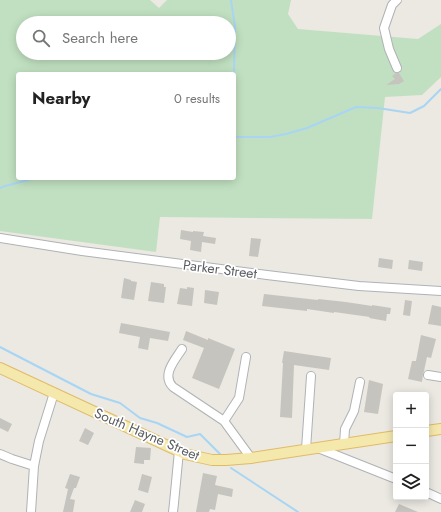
<!DOCTYPE html>
<html lang="en">
<head>
<meta charset="utf-8">
<style>
	body { margin:0; font-family:Jost,sans-serif; background:#f6f6f6; color:#222 }
	.controls { position:absolute; right:12px; bottom:12px; display:grid; overflow:hidden; border-radius:4px; box-shadow:0 2px 10px #0003 }
	.controls button { width:36px; height:36px; display:grid; place-items:center; padding:0; border:0; border-bottom:1px solid #e0e0e0; background:#fff; color:#222; font:20px sans-serif }
	.list { margin:0; padding:0; list-style:none }
	h2 { display:flex; justify-content:space-between; align-items:center; height:52px; margin:0; padding:0 16px; font-size:17px }
	h2 small { font-size:13px; font-weight:400; color:#767676 }
	.icon { flex:none; width:22px; height:22px; fill:none; stroke:currentColor; stroke-width:2; stroke-linecap:round; stroke-linejoin:round }
	.map { position:relative; flex:none; width:441px; height:512px; overflow:hidden }
	.search { position:absolute; background:#fff; box-shadow:0 2px 10px #0003; left:16px; top:16px; width:220px; height:44px; display:flex; align-items:center; gap:10px; box-sizing:border-box; padding:0 14px; border-radius:22px; color:#767676; font-size:15px }
	.panel { position:absolute; background:#fff; box-shadow:0 2px 10px #0003; left:16px; top:72px; width:220px; height:108px; border-radius:4px }
	.map>svg:first-child { display:block }
	.green { fill:#c1e0c1; fill-rule:evenodd }
	.lines { fill:none; stroke-linecap:round; stroke-linejoin:round }
	.stream { stroke:#a8d5f4; stroke-width:2 }
	.building { fill:#c6c4be }
	.minor-casing { stroke:#afb2b6; stroke-width:10 }
	.major-casing { stroke:#e0bb66; stroke-width:12 }
	.minor { stroke:#fff; stroke-width:8 }
	.major { stroke:#f5e8ad; stroke-width:10 }
	.labels { text-anchor:middle; dominant-baseline:central; stroke-width:3.5; stroke-linejoin:round; paint-order:stroke }
	.street-label { font-size:14px; fill:#5a5d61; stroke:#fff }
</style>
</head>
<body>
<div class="map">
<svg width="441" height="512" viewBox="0 0 441 512">
	<rect width="100%" height="100%" fill="#ebe9e2"/>
	<path class="green" d="M 0,0 L 150,0 L 159,8 L 167,0 L 291,0 L 288,14 L 298,29 L 418,39 L 441,24 L 441,77 L 422,95 L 385,97 L 372,219 L 160,217 L 156,252 L 0,231 ZM 23,23 L 229,23 L 229,53 L 23,53 ZM 18,74 L 234,74 L 234,178 L 18,178 Z"/>
	<g class="lines">
		<path class="stream" d="M 231,0 L 235,27 L 234,70 L 235,80 L 234,89
			M 234,137 L 270,137 L 286,134 L 307,128 L 356,107 L 378,108 L 410,113 L 424,106 L 441,89
			M 0,188 L 5,186 L 36,178
			M 0,347 L 91,394 L 120,403 L 140,418 L 157,423 L 187,437 L 200,434 L 220,454
			M 231,468 L 298,512"/>
	</g>
	<path class="building" d="M 396,73 L 399,73 L 404,81 L 399,84 L 386,85 L 395,79 L 392,76 Z
		M 181,230 L 193,232 L 193,231 L 204,232 L 203,236 L 216,238 L 215,244 L 202,242 L 201,252 L 190,250 L 191,241 L 180,239 Z
		M 251,238 L 261,239 L 258,257 L 249,256 Z
		M 379,258 L 393,260 L 392,269 L 378,267 Z
		M 409,260 L 423,262 L 422,271 L 408,269 Z
		M 124,278 L 131,280 L 131,281 L 137,282 L 134,300 L 121,298 Z
		M 151,282 L 164,284 L 164,287 L 166,287 L 164,303 L 148,301 Z
		M 187,287 L 194,288 L 192,306 L 177,304 L 180,288 L 187,289 Z
		M 205,290 L 219,292 L 217,305 L 204,303 Z
		M 264,294 L 318,300 L 318,299 L 346,302 L 372,306 L 372,305 L 391,308 L 390,314 L 387,314 L 386,321 L 369,318 L 370,317 L 334,312 L 334,313 L 307,309 L 307,311 L 262,306 Z
		M 405,300 L 412,301 L 410,316 L 403,315 Z
		M 432,305 L 441,307 L 441,326 L 428,324 Z
		M 121,323 L 170,332 L 168,341 L 150,338 L 148,350 L 138,348 L 140,337 L 119,333 Z
		M 186,331 L 208,340 L 208,338 L 235,349 L 219,389 L 192,378 L 204,348 L 183,340 Z
		M 421,335 L 436,339 L 431,358 L 427,357 L 424,371 L 423,374 L 422,382 L 408,379 L 412,361 L 416,361 Z
		M 284,351 L 331,358 L 329,370 L 294,365 L 292,418 L 280,417 L 283,363 L 282,363 Z
		M 369,380 L 383,384 L 378,414 L 364,412 Z
		M 0,418 L 12,424 L 8,432 L 0,428 Z
		M 85,428 L 94,433 L 88,445 L 79,441 Z
		M 136,447 L 151,448 L 150,460 L 144,460 L 144,464 L 134,463 Z
		M 203,473 L 217,476 L 215,485 L 233,489 L 232,497 L 218,494 L 215,510 L 210,509 L 209,512 L 196,512 Z
		M 70,474 L 80,477 L 76,488 L 74,488 L 70,499 L 75,500 L 73,512 L 63,512 L 68,489 L 65,488 Z
		M 142,474 L 152,477 L 148,493 L 138,490 Z
		M 135,500 L 145,504 L 142,512 L 130,512 Z
		M 399,504 L 418,512 L 395,512 Z"/>
	<g class="lines">
		<defs>
			<path id="minor" d="M 397,0 L 392,5 L 384,28 L 389,49 L 397,68
				M 0,238 L 82,251 L 267,275 L 359,286 L 441,291
				M 182,349 C 175,360 161,375 173,387 L 224,421
				M 246,357 L 239,398 L 224,421 L 251,458
				M 428,375 L 441,377
				M 344,444 L 345,429 L 354,411 L 360,382
				M 318,448 L 396,479
				M 306,449 L 311,376
				M 0,454 L 12,459 L 34,466
				M 426,492 L 441,499
				M 31,512 L 34,466 L 39,441 L 54,393
				M 173,512 L 174,503 L 179,451"/>
			<path id="major" d="M 0,368 L 185,454 L 212,460 L 226,460 L 251,458 L 396,436
				M 426,431 L 441,429"/>
		</defs>
		<use href="#minor" class="minor-casing"/>
		<use href="#major" class="major-casing"/>
		<use href="#minor" class="minor"/>
		<use href="#major" class="major"/>
	</g>
	<g class="labels">
		<g class="street-label">
			<text transform="translate(220 269) rotate(7)">Parker Street</text>
			<text transform="translate(147 434) rotate(23)">South Hayne Street</text>
		</g>
	</g>
</svg>
<div class="controls">
<button>+</button>
<button>−</button>
<button><svg class="icon" aria-label="layers" viewBox="0 0 24 24"><path d="M12 4l9 5-9 5-9-5zM3 14l9 5 9-5"/></svg></button>
</div>
<div class="search"><svg class="icon" aria-label="search" viewBox="0 0 24 24"><circle cx="10" cy="10" r="6"/><path d="M15 15l6 6"/></svg>Search here</div>
<section class="panel">
<h2>Nearby<small>0 results</small></h2>
<ul class="list">
</ul>
</section>
</div>
</body>
</html>
